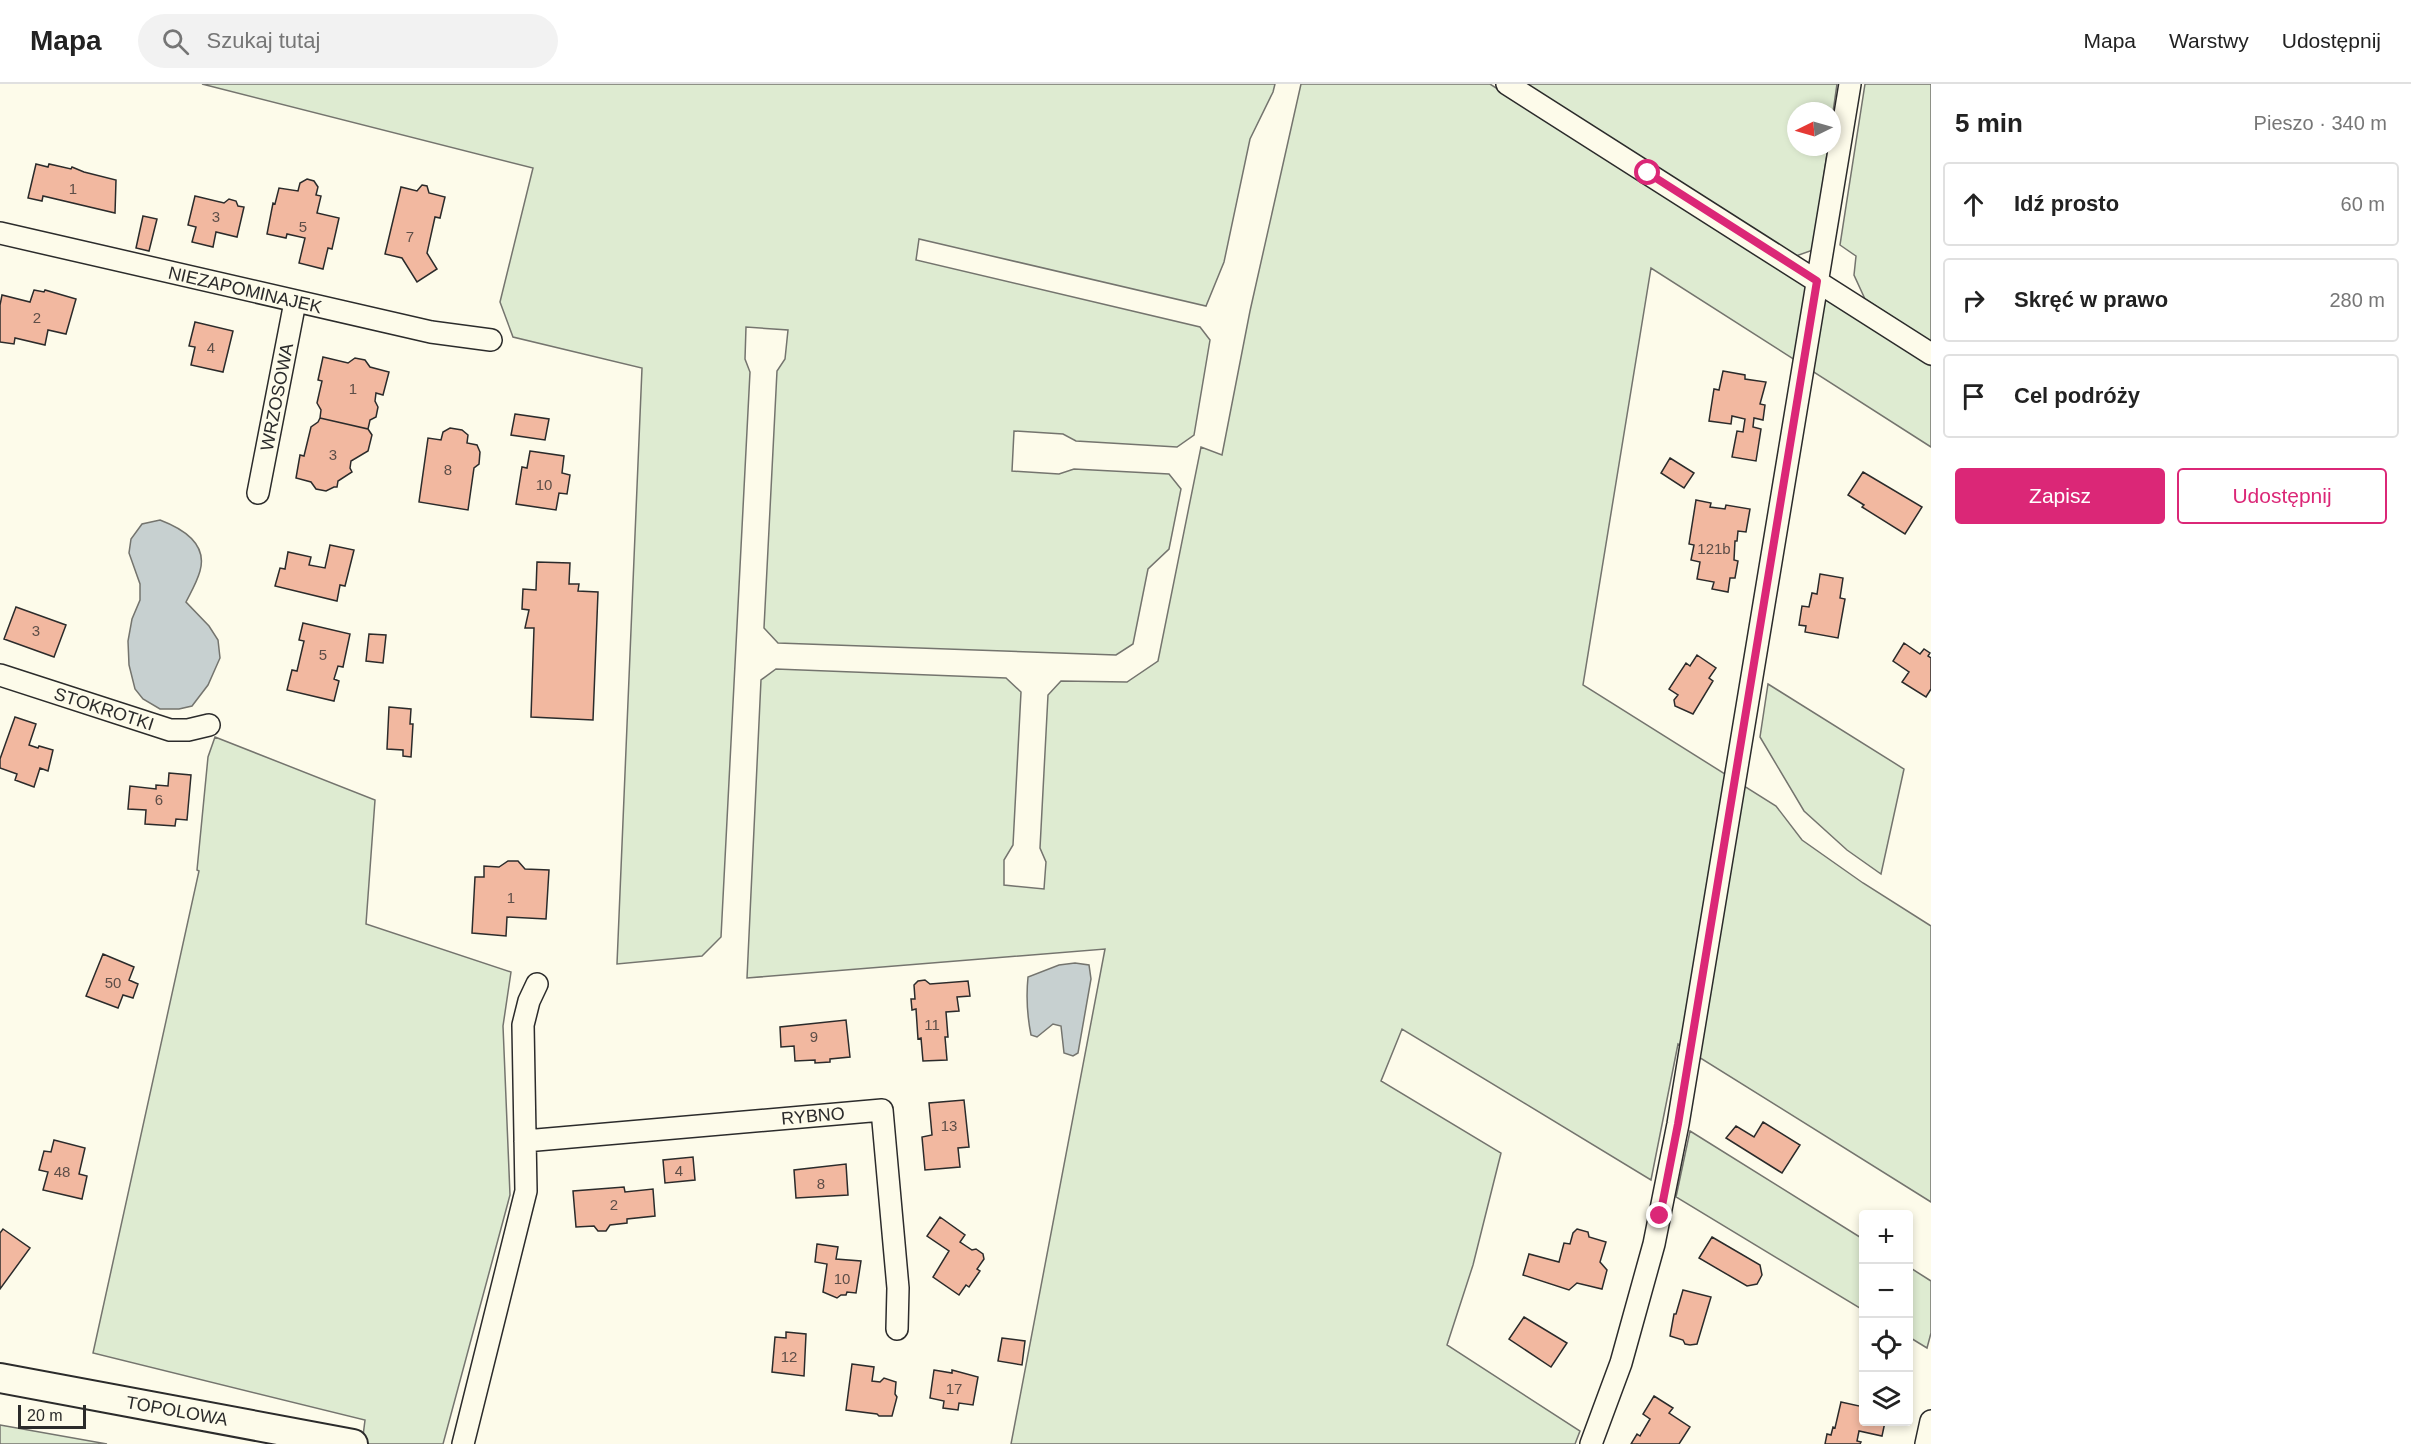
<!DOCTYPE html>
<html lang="pl">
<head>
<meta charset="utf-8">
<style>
	body { margin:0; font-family:Helvetica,sans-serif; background:#f2f2f2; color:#222 }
	.controls { position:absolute; right:18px; bottom:18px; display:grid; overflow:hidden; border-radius:6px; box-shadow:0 3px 9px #0003 }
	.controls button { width:54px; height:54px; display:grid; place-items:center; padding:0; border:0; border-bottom:2px solid #e0e0e0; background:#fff; color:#222; font:30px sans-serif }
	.compass { position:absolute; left:1787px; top:18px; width:54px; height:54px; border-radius:50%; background:#fff; box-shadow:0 3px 9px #0003; rotate:265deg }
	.scale { position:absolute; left:18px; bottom:15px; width:68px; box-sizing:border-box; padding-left:6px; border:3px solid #2b2b2b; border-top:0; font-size:16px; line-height:21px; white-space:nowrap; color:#2b2b2b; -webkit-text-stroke:4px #fdfbea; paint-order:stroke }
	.stop { position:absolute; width:18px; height:18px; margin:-14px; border:4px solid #db2777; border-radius:50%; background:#fff }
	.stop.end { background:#db2777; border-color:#fff; box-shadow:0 2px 6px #0008 }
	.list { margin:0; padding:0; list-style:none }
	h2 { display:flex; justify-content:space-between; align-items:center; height:78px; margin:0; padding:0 24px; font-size:26px }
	h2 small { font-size:20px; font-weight:400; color:#767676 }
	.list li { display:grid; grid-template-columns:39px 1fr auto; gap:18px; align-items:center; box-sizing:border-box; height:84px; margin:0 12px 12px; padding:0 12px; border:2px solid #e0e0e0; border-radius:6px }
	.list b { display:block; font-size:22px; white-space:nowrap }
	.list em { font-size:20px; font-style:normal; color:#767676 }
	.actions { display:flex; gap:12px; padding:18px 24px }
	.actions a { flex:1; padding:14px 0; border:2px solid #db2777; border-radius:6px; text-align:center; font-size:21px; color:#db2777 }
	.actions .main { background:#db2777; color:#fff }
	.icon { flex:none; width:33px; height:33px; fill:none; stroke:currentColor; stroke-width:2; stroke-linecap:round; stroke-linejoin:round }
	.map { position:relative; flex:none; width:1931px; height:1360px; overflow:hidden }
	header { display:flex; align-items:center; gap:36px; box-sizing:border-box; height:84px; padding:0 30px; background:#fff; border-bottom:2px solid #e0e0e0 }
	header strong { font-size:28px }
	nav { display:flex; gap:33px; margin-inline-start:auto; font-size:21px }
	.search { width:420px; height:54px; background:#f2f2f2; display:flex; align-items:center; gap:15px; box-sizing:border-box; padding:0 21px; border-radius:33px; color:#767676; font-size:22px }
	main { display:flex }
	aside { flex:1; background:#fff }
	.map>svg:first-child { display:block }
	.green { fill:#deebd1; stroke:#74746e; stroke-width:1.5 }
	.water { fill:#c7d0d0; stroke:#74746e; stroke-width:1.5 }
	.building { fill:#f2b8a0; stroke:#2b2b2b; stroke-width:1.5 }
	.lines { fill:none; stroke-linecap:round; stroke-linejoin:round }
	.street-casing { stroke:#2b2b2b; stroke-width:24 }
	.secondary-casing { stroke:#2b2b2b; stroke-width:32 }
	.street { stroke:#fdfbea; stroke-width:21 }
	.secondary { stroke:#fdfbea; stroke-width:28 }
	.route { stroke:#db2777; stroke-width:8 }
	.labels { text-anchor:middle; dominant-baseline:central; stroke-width:4.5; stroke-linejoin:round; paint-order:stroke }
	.number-label { font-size:15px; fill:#5d4e48 }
	.street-label { font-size:18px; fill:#2b2b2b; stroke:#fdfbea }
</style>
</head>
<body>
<header>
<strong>Mapa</strong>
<div class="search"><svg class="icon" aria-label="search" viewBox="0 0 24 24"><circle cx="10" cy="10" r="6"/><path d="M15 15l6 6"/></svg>Szukaj tutaj</div>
<nav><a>Mapa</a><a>Warstwy</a><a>Udostępnij</a></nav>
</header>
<main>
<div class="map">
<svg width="1931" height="1360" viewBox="0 0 1931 1360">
	<rect width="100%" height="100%" fill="#fdfbea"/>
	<path class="green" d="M 202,0 L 1275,0 L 1273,8 L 1250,55 L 1224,178 L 1206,222 L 919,155 L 916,176 L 1200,243 L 1210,256 L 1194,351 L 1177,363 L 1076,357 L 1063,350 L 1014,347 L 1012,387 L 1059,390 L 1074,385 L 1169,390 L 1181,405 L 1169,465 L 1148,485 L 1133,560 L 1116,571 L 778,559 L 764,544 L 777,287 L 785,275 L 788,246 L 746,243 L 745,275 L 750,288 L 721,853 L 702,872 L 617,880 L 642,284 L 513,253 L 500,218 L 533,84 Z
		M 1301,0 L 1490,0 L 1931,282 L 1931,363 L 1651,184 L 1583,601 L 1776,722 L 1802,756 L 1863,799 L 1931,842 L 1931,1118 L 1678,960 L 1651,1096 L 1402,945 L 1381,997 L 1501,1069 L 1473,1181 L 1447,1261 L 1580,1347 L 1575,1360 L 1011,1360 L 1105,865 L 747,894 L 761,596 L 776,585 L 1006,594 L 1021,608 L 1013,761 L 1004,776 L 1004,801 L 1044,805 L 1046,778 L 1040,764 L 1048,611 L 1061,597 L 1127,598 L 1158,577 L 1201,363 L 1222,371 L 1250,227 Z
		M 1526,0 L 1837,0 L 1832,35 L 1832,27 L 1796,27 L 1796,63 L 1828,63 L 1813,166 L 1796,172 Z
		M 1865,0 L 1931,0 L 1931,258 L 1865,215 L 1854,191 L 1856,172 L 1840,161 Z
		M 1768,600 L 1904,685 L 1881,790 L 1847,766 L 1804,727 L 1760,653 Z
		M 215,653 L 375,716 L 366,840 L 511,888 L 503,942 L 510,1111 L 443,1360 L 362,1360 L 365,1336 L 93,1269 L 199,787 L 197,786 L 208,673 Z
		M 1690,1047 L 1863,1155 L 1863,1226 L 1676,1113 Z
		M 1909,1183 L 1931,1197 L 1931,1249 L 1927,1264 L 1909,1253 Z
		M 0,1341 L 107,1360 L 0,1360 Z"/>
	<path class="water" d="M 160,436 C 181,444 208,459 200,487 C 197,498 191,508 186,518 L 209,542 L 218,556 L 220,574 L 208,601 L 192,622 L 179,625 L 160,625 L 143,615 L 135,605 L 129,581 L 128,557 L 132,535 L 140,516 L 140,500 L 129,469 L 131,455 L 142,440 Z
		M 1075,879 L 1089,881 L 1091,895 L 1078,969 L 1073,972 L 1064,969 L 1061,942 L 1053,940 L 1037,953 L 1031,951 C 1027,931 1026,913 1028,893 L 1059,881 Z"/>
	<path class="building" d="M 36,80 L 48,83 L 49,80 L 71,85 L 72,83 L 84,88 L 116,96 L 115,129 L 43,112 L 42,117 L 28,114 Z
		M 307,95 L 314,97 L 318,103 L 316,111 L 321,112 L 317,129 L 339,134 L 332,165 L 328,164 L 323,185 L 299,179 L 305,154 L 287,150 L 286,154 L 267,150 L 273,119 L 275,120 L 279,104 L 298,107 L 300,99 Z
		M 422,101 L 427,102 L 429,109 L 445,113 L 440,134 L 435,133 L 427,169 L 437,185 L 417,198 L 402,174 L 385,170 L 401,103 L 417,107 Z
		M 195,112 L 224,119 L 229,115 L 236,117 L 238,122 L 244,123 L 237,153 L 216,148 L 213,163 L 192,158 L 196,143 L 188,141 Z
		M 143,132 L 157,135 L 149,167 L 136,164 Z
		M 34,206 L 44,208 L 45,206 L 76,215 L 66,250 L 48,246 L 45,261 L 15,254 L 14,260 L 0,258 L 0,221 L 2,211 L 30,218 Z
		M 195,238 L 233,247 L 223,288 L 191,281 L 195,263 L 189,262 Z
		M 323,273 L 348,279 L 355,274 L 365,276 L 370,283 L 389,288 L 383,311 L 376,309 L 375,317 L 378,323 L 376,333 L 370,336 L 368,345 L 320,334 L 321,326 L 317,319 L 322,297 L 318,296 Z
		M 1723,287 L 1745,291 L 1745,295 L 1766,298 L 1760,320 L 1765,321 L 1763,336 L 1754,334 L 1753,343 L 1761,345 L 1756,377 L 1732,373 L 1737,347 L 1743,348 L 1745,335 L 1732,332 L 1731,340 L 1709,337 L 1714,305 L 1719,306 Z
		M 515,330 L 549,335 L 545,356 L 511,351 Z
		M 320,334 L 368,345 L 372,351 L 368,367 L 351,377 L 350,384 L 352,388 L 338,397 L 337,403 L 334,403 L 326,407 L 316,405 L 311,398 L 296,394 L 300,371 L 304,372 L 311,343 L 318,338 Z
		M 450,344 L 462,346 L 468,351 L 467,359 L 477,361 L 480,368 L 479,380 L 474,384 L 468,426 L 419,418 L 428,354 L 441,356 L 443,348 Z
		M 530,367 L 564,372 L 562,389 L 570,391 L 567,410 L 559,409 L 556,426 L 516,420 L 522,383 L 527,384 Z
		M 1670,374 L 1694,389 L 1684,404 L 1661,389 Z
		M 1863,388 L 1922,423 L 1905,450 L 1862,423 L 1864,421 L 1848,411 Z
		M 1696,416 L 1711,419 L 1710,423 L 1725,425 L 1726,421 L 1750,425 L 1746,448 L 1738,447 L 1737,457 L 1735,457 L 1734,476 L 1738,477 L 1735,494 L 1730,494 L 1728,508 L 1712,505 L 1714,498 L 1697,495 L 1700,478 L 1691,476 L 1694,461 L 1689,460 Z
		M 330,461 L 354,466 L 345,502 L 340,501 L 337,517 L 275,502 L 280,484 L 285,485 L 288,468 L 311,473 L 309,481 L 325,484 Z
		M 537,478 L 570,479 L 569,500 L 579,500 L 578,507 L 598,508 L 593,636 L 531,633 L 534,544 L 525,544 L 529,526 L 522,525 L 523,505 L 536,506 Z
		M 1820,490 L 1843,494 L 1840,514 L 1845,515 L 1838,554 L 1805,548 L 1806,542 L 1799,541 L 1802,522 L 1809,523 L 1812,509 L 1817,510 Z
		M 16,523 L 66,541 L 54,573 L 4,555 Z
		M 303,539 L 350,550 L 343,583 L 338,582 L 334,595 L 339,597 L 334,617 L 287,606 L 292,586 L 297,587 L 304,557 L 299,556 Z
		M 369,550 L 386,551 L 383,579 L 366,577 Z
		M 1904,559 L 1920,570 L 1924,565 L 1930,569 L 1928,572 L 1931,574 L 1931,605 L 1926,613 L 1902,598 L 1909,588 L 1893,577 Z
		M 1697,571 L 1716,584 L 1709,594 L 1713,597 L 1693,630 L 1675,622 L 1674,616 L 1678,611 L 1669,605 L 1686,579 L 1690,582 Z
		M 389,623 L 411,625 L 410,640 L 413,640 L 411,673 L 403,672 L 403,666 L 387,665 Z
		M 15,633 L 36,640 L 29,661 L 38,664 L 39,662 L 53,666 L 48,687 L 40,684 L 34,703 L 15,696 L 17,690 L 0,684 L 0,675 Z
		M 169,689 L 191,691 L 187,736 L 176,735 L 175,742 L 145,740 L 146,726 L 128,725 L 130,702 L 156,705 L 156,701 L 168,702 Z
		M 508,777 L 518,777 L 525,785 L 549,786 L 546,835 L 507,833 L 506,852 L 472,849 L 475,793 L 484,793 L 484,782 L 499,783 Z
		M 103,870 L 134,883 L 129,896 L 138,900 L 133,914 L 123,911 L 118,924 L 86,912 Z
		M 925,896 L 930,900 L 968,897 L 970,912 L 957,913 L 959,927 L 946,928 L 948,953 L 945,953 L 947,976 L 923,977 L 921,954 L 918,955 L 916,925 L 912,926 L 911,915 L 915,915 L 914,901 L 918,897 Z
		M 846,936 L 850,973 L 830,975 L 830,978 L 815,979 L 815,976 L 795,977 L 794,962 L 781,963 L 780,943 Z
		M 964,1016 L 969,1063 L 958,1064 L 960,1083 L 925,1086 L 922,1053 L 932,1051 L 929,1019 Z
		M 1763,1038 L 1800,1061 L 1782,1089 L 1726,1054 L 1736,1042 L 1754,1053 Z
		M 54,1056 L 85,1064 L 79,1090 L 87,1092 L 82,1115 L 43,1106 L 48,1088 L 39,1086 L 44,1067 L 51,1068 Z
		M 693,1073 L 695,1096 L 665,1099 L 663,1076 Z
		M 846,1080 L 848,1111 L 796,1114 L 794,1086 Z
		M 624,1103 L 625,1108 L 653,1105 L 655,1132 L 627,1135 L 627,1139 L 610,1141 L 606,1147 L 598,1147 L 594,1142 L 576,1143 L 573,1107 Z
		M 940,1133 L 965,1151 L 960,1158 L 972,1166 L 976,1165 L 983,1170 L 984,1175 L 977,1185 L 980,1187 L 969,1203 L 966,1201 L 959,1211 L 933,1193 L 949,1167 L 927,1152 Z
		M 3,1145 L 30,1164 L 0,1205 L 0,1149 Z
		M 1577,1145 L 1588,1148 L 1589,1153 L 1606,1158 L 1600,1178 L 1607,1186 L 1602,1205 L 1577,1199 L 1569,1206 L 1523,1191 L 1529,1170 L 1559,1178 L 1564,1159 L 1570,1160 L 1573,1149 Z
		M 1712,1153 L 1760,1181 L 1762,1191 L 1757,1200 L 1747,1202 L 1699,1174 Z
		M 817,1160 L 838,1163 L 836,1175 L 861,1177 L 856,1209 L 847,1208 L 846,1211 L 841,1211 L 837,1214 L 823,1208 L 827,1180 L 815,1178 Z
		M 1683,1206 L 1711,1213 L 1697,1260 L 1690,1261 L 1685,1260 L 1683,1256 L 1670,1252 L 1674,1230 L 1676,1230 Z
		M 1524,1233 L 1567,1259 L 1551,1283 L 1509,1255 Z
		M 786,1248 L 806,1250 L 804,1292 L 772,1288 L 775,1253 L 786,1254 Z
		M 1002,1254 L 1025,1257 L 1022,1281 L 998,1277 Z
		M 852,1280 L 874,1283 L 872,1297 L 880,1298 L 884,1294 L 896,1298 L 895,1310 L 897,1313 L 892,1332 L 879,1332 L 877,1330 L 846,1326 Z
		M 934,1286 L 952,1289 L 952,1286 L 978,1293 L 973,1321 L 959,1319 L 958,1326 L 943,1324 L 944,1317 L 930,1314 Z
		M 1654,1312 L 1673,1324 L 1669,1329 L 1690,1343 L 1679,1360 L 1631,1360 L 1637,1350 L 1640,1352 L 1650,1335 L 1643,1330 Z
		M 1841,1318 L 1864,1323 L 1864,1338 L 1885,1338 L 1882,1352 L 1859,1347 L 1857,1357 L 1861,1358 L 1860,1360 L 1825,1360 L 1827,1350 L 1831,1351 L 1833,1343 L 1835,1344 Z"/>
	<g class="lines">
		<defs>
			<path id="street" d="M 1507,0 L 1931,270
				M 0,149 L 431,248 L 491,256
				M 258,409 L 295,218
				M 0,591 L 170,646 L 188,646 L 209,641
				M 525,1057 L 882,1026 L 898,1204 L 897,1245
				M 463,1360 L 526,1107 L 523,941 L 529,917 L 537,900
				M 1591,1360 L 1621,1279 L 1654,1160 L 1678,1040 L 1850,0
				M 1926,1360 L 1931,1337"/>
			<path id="secondary" d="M 0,1294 L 353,1360"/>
		</defs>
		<use href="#street" class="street-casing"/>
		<use href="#secondary" class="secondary-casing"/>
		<use href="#street" class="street"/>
		<use href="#secondary" class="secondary"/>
	</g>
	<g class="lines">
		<path class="route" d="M 1648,89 L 1817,197 L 1678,1040 L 1660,1132"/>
	</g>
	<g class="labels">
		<g class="number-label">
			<text x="73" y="104">1</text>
			<text x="216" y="132">3</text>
			<text x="303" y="142">5</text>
			<text x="410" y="152">7</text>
			<text x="37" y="233">2</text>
			<text x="211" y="263">4</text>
			<text x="353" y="304">1</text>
			<text x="333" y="370">3</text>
			<text x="448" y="385">8</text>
			<text x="544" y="400">10</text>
			<text x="1714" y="464">121b</text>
			<text x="36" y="546">3</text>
			<text x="323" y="570">5</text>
			<text x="159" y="715">6</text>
			<text x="511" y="813">1</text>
			<text x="113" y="898">50</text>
			<text x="932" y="940">11</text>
			<text x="814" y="952">9</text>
			<text x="949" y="1041">13</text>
			<text x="679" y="1086">4</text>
			<text x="62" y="1087">48</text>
			<text x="821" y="1099">8</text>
			<text x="614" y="1120">2</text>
			<text x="842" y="1194">10</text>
			<text x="789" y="1272">12</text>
			<text x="954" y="1304">17</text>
		</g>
		<g class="street-label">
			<text transform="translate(245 206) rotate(13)">NIEZAPOMINAJEK</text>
			<text transform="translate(277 313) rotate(-79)">WRZOSOWA</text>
			<text transform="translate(104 625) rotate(18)">STOKROTKI</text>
			<text transform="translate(813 1032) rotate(-5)">RYBNO</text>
			<text transform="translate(177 1327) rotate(10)">TOPOLOWA</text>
		</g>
	</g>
</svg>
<div class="controls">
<button>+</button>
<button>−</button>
<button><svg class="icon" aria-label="locate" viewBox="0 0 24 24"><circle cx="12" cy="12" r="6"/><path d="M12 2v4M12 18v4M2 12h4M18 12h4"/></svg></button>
<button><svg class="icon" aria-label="layers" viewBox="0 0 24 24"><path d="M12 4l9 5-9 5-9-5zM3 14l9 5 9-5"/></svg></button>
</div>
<svg class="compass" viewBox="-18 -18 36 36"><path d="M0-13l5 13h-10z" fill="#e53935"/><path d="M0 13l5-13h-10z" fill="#767676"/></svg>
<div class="scale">20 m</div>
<div class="stop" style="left:1648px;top:89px"></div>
<div class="stop end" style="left:1660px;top:1132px"></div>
</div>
<aside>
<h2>5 min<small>Pieszo · 340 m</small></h2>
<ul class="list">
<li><svg class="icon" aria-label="ahead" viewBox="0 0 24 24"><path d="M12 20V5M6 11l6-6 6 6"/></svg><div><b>Idź prosto</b></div><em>60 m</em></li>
<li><svg class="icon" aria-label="right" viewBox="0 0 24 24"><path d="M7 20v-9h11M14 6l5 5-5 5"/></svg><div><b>Skręć w prawo</b></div><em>280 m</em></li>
<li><svg class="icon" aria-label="arrive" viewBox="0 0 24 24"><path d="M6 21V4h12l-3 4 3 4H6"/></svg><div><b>Cel podróży</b></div></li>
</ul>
<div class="actions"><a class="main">Zapisz</a><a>Udostępnij</a></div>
</aside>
</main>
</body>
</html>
